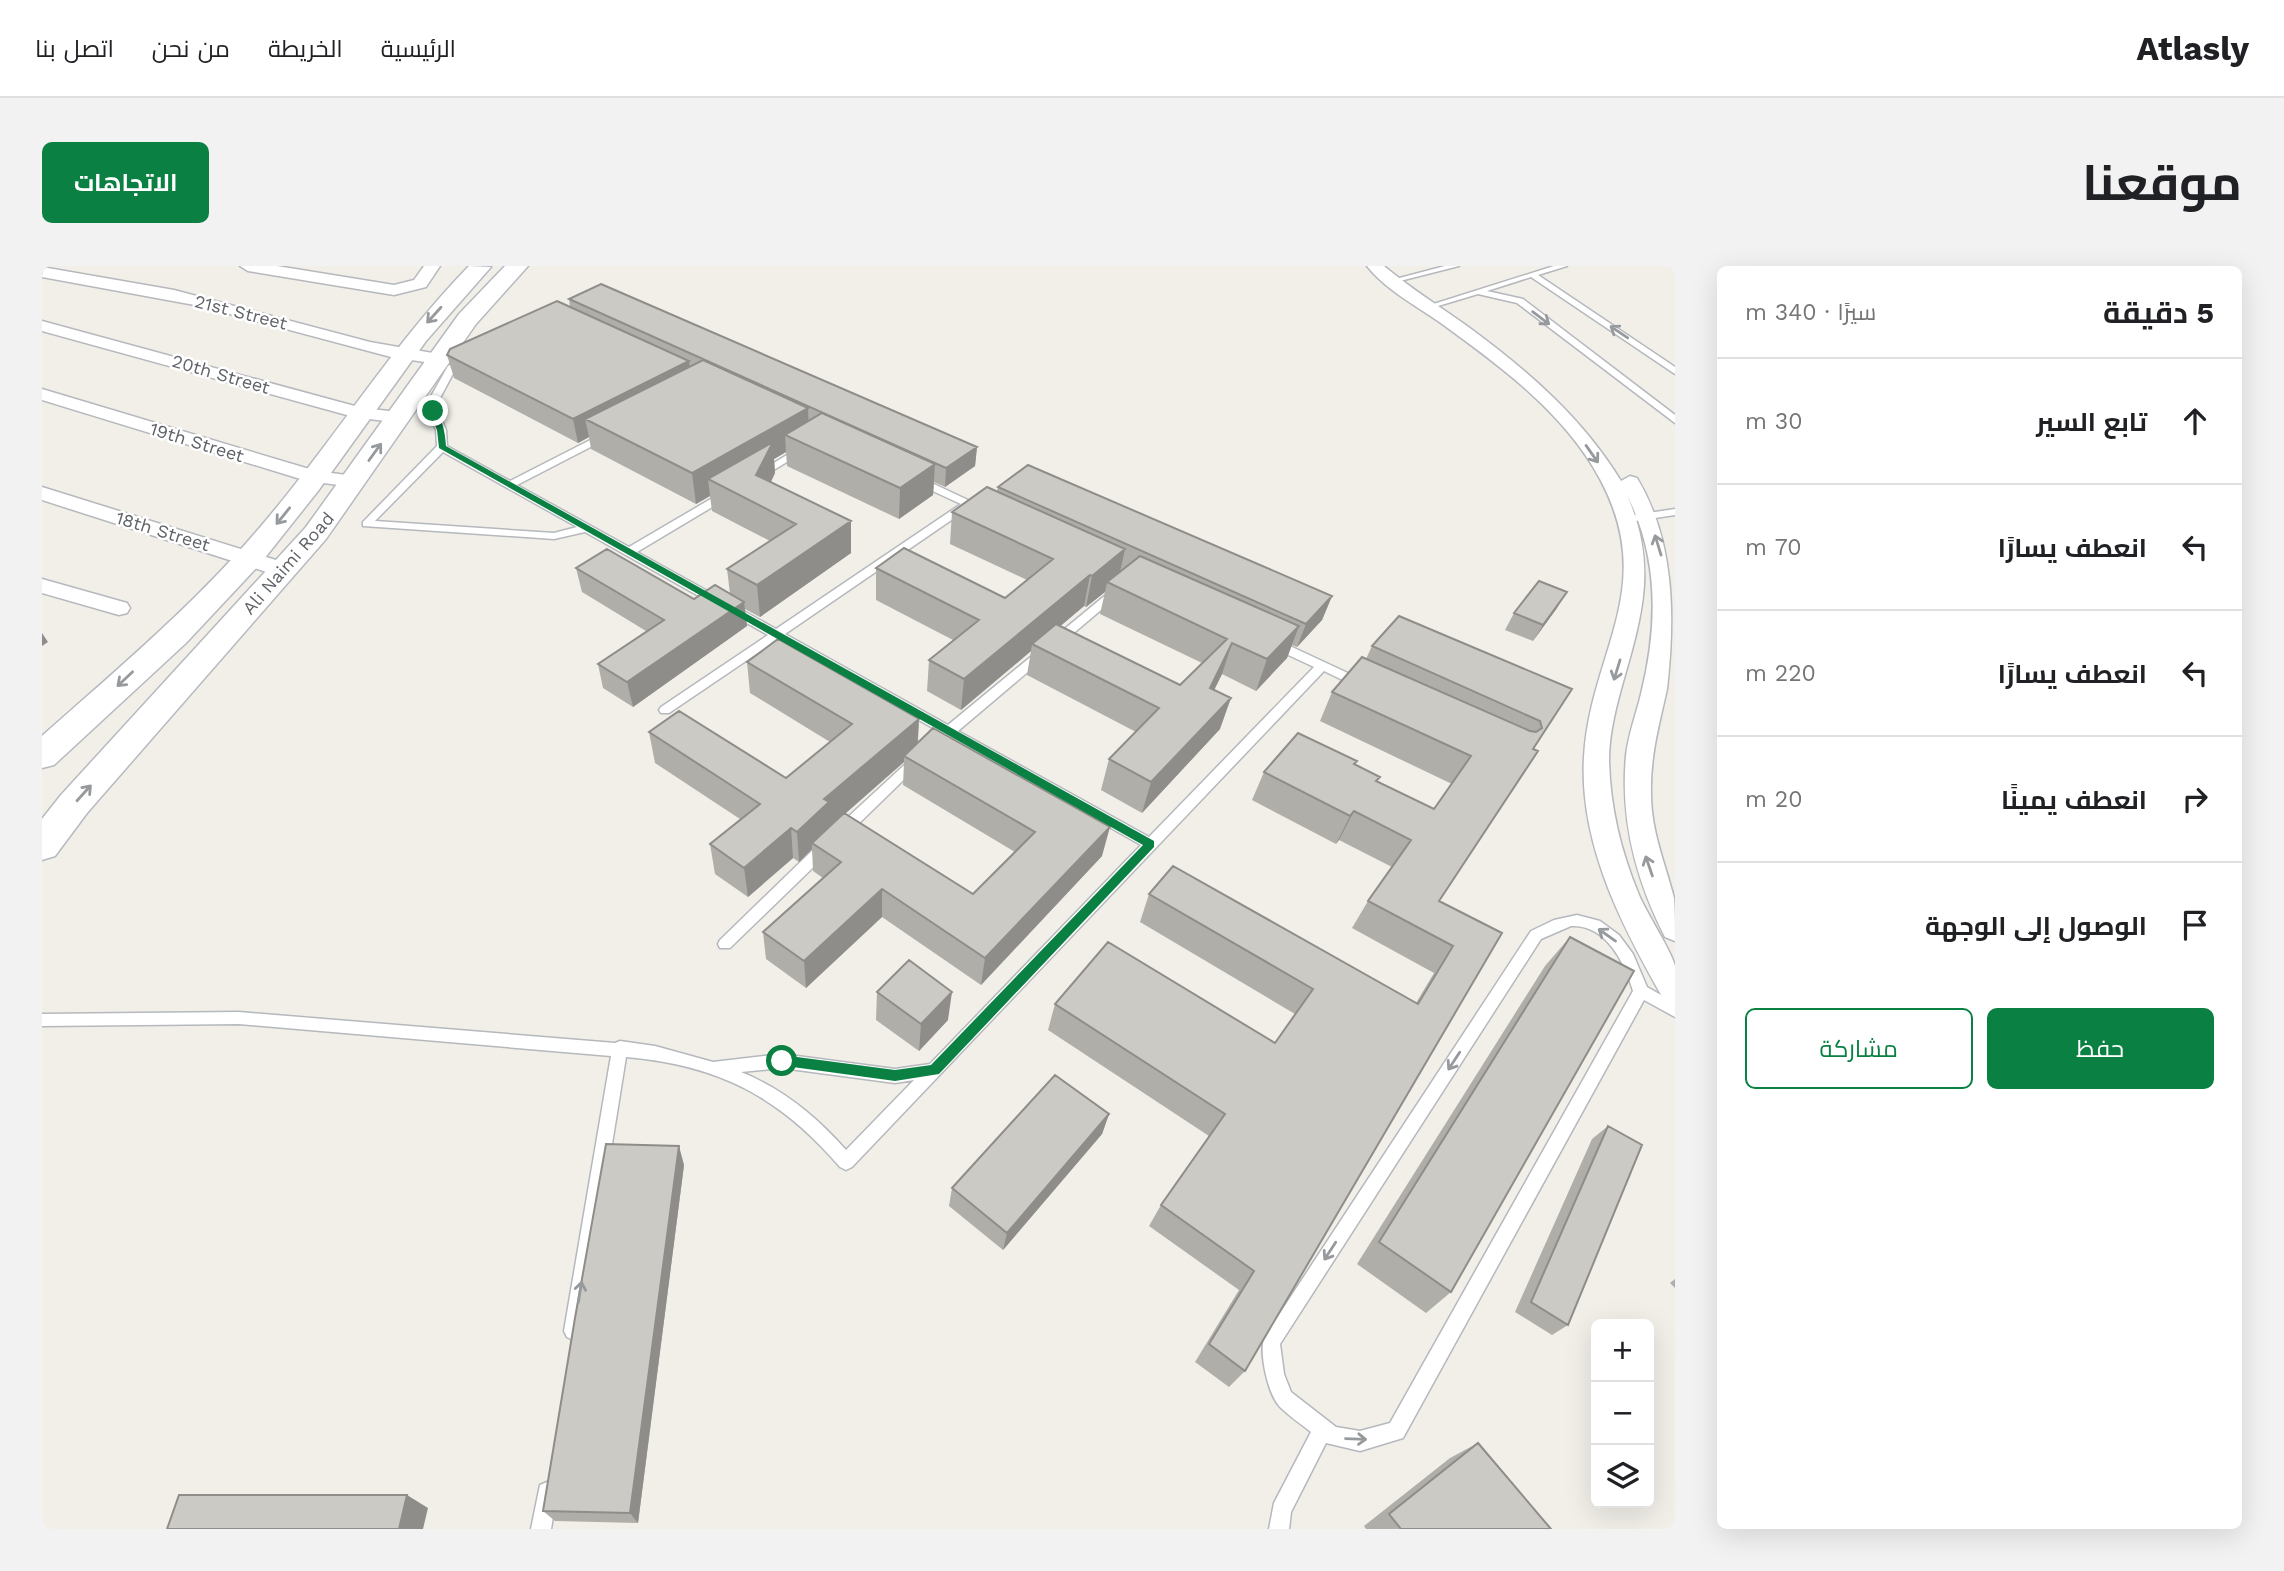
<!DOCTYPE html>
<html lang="ar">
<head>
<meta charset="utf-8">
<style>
	body { margin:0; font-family:"Work Sans",Cairo,sans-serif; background:#f2f2f2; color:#202124; direction:rtl }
	.controls { position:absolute; right:21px; bottom:21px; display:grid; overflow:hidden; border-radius:10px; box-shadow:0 7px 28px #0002 }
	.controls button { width:63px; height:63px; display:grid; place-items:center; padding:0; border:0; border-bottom:2px solid #e0e0e0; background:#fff; color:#202124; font:35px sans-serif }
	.stop { position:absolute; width:21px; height:21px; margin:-16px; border:5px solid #0b8043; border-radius:50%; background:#fff }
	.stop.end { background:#0b8043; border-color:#fff; box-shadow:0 2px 7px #0008 }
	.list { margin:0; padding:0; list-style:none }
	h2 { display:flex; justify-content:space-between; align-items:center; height:91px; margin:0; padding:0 28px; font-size:30px }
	h2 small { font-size:23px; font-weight:400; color:#757577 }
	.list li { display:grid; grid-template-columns:46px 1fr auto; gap:21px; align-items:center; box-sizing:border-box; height:126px; padding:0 28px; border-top:2px solid #e0e0e0 }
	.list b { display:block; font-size:26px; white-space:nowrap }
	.list em { font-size:23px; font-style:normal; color:#757577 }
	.actions { display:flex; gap:14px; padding:21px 28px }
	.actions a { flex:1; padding:16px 0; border:2px solid #0b8043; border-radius:10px; text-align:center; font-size:24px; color:#0b8043 }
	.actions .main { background:#0b8043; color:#fff }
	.icon { flex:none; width:38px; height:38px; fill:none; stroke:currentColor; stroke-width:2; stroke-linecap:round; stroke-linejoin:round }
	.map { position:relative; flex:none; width:1633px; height:1263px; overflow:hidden; direction:ltr; border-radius:10px }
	header { display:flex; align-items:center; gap:42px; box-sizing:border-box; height:98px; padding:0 35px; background:#fff; border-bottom:2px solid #e0e0e0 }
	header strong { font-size:33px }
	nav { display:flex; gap:38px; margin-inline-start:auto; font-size:24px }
	.intro { display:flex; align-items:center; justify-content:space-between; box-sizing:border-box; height:168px; padding:0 42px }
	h1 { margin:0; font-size:49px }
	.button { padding:18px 32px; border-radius:10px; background:#0b8043; color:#fff; font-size:24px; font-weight:700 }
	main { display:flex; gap:42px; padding:0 42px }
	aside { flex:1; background:#fff; border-radius:10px; box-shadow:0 7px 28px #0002 }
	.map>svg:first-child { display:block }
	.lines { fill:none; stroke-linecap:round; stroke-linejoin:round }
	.service-casing { stroke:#b5b8bc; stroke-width:3 }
	.minor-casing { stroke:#b5b8bc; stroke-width:3 }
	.secondary-casing { stroke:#b6babf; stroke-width:3 }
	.service { fill:#fff; fill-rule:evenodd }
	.minor { fill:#fff; fill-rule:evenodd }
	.secondary { fill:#fff; fill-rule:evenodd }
	.wall { fill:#afaea9; fill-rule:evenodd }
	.shaded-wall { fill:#8f8d8a }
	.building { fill:#cccac5; stroke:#8f8d8a; stroke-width:2 }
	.oneway { stroke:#979a9d }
	.route { fill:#0b8043 }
	.labels { text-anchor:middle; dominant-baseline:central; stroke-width:5; stroke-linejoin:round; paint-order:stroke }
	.far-street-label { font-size:18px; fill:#5f6368; stroke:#fff }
</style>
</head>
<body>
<header>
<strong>Atlasly</strong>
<nav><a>الرئيسية</a><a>الخريطة</a><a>من نحن</a><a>اتصل بنا</a></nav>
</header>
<div class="intro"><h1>موقعنا</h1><a class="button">الاتجاهات</a></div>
<main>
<aside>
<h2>5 دقيقة<small>سيرًا · 340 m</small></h2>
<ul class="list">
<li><svg class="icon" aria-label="ahead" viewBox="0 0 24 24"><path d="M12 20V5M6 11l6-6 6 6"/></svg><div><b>تابع السير</b></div><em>30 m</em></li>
<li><svg class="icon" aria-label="left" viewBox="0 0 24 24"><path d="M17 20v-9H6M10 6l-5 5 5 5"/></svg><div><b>انعطف يسارًا</b></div><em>70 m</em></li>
<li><svg class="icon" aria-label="left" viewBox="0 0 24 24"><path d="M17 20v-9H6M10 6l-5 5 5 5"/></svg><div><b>انعطف يسارًا</b></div><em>220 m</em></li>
<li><svg class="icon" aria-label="right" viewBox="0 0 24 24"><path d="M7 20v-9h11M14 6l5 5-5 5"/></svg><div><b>انعطف يمينًا</b></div><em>20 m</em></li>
<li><svg class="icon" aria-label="arrive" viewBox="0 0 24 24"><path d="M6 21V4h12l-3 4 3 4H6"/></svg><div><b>الوصول إلى الوجهة</b></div></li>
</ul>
<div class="actions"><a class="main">حفظ</a><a>مشاركة</a></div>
</aside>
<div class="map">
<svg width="1633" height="1263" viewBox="0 0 1633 1263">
	<rect width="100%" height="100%" fill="#f1efe8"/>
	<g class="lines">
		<defs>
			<path id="service" d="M 1403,0 L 1417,0 L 1350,17 L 1346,15 Z
				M 1512,0 L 1525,0 L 1496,9 L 1633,101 L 1633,108 L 1489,11 L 1445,25 L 1481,33 L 1633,149 L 1633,157 L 1475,37 L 1436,28 L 1386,43 L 1382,41 Z
				M 426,91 L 429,92 L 429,96 L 413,104 L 398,132 L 396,145 L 404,164 L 405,180 L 468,215 L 560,168 L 566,168 L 566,172 L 475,219 L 587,281 L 679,227 L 687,227 L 687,231 L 595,286 L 734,363 L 919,238 L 871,216 L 871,212 L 879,212 L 943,242 L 944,244 L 939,247 L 927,242 L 743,368 L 906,459 L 1071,323 L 1079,323 L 1079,327 L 916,465 L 1107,571 L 1272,401 L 1227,380 L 1227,374 L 1235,374 L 1325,416 L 1327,419 L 1325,422 L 1317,422 L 1282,405 L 810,901 L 804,904 L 798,901 C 738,831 677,799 584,791 L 540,1065 L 537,1071 L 531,1074 L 525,1071 L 522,1065 L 569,790 L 197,758 L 0,760 L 0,748 L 197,746 L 573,777 L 578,775 L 613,780 L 671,796 L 740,788 L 853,803 L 888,798 L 1099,579 L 908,471 L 900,475 L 896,474 L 894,471 L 898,466 L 735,374 L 627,447 L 619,447 L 617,444 L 619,441 L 726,369 L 543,266 L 512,273 L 321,260 L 321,256 L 395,180 L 394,164 L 386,145 L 388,132 L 406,100 ZM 401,186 L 535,261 L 512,267 L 333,255 ZM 740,802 L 853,817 L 872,814 L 804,884 C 774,850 741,823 699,806 Z
				M 758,181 L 763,184 L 761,186 L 722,210 L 714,208 Z
				M 1633,243 L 1633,249 L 1593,255 L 1588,252 L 1593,249 Z
				M 875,489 L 881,494 L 879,497 L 803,571 L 793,571 L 791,567 L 793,563 L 871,491 Z
				M 783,576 L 788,577 L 790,581 L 788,585 L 688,682 L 678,682 L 676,678 L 678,674 L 778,577 Z
				M 1535,649 L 1558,655 L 1577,669 L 1591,688 L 1605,721 L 1633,737 L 1633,751 L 1602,734 L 1361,1172 L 1318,1185 L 1284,1177 L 1249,1246 L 1247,1263 L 1227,1263 L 1232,1237 L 1269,1166 C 1259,1158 1247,1150 1238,1141 C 1226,1129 1216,1084 1223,1070 L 1489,665 L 1512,654 ZM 1529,660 C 1564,658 1583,697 1591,725 L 1348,1157 L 1318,1165 L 1294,1161 L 1249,1126 L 1242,1108 L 1238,1078 L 1499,673 Z
				M 505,1216 L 512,1219 L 515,1226 L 509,1263 L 489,1263 L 498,1219 Z"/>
			<path id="minor" d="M 198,0 L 235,0 L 352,19 L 372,14 L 382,0 L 398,0 L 384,21 L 352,29 L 206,5 Z
				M 1325,0 L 1342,0 C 1368,22 1397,40 1425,60 C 1485,104 1540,151 1579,215 L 1588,210 L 1595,212 C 1633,275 1633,351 1625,423 C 1617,459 1608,491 1609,528 C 1609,565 1623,597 1632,632 C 1633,644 1633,661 1633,675 L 1623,671 C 1594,614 1578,555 1584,490 C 1586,469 1594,449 1599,428 C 1616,360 1617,292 1585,229 C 1615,298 1601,347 1581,416 C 1574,441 1567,468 1567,494 C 1568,541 1579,586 1597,629 C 1604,646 1630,686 1633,700 C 1633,712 1633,726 1633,738 L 1622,734 C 1580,660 1537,578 1542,491 C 1548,386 1617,323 1558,213 C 1522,146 1457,99 1396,55 C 1373,39 1343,23 1325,0 Z
				M 0,1 L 132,24 L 328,76 L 402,89 L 405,93 L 396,98 L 349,91 L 158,40 L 0,11 Z
				M 0,55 L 320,142 L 365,147 L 367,151 L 358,157 L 312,151 L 0,65 Z
				M 0,123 L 274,205 L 320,211 L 323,215 L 320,219 L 313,221 L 265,215 L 0,134 Z
				M 0,221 L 250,299 L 253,304 L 250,309 L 234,309 L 0,234 Z
				M 0,313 L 85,337 L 88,342 L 85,347 L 77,349 L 0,327 Z"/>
			<path id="secondary" d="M 427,0 L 449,1 L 384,75 L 276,225 L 218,298 L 144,377 L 12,499 L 0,502 L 0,470 C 78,401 158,334 225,253 C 295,170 351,78 427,0 Z
				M 463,0 L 486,0 L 434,58 L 284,273 L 45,547 L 13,590 L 0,594 L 0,553 L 19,529 L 264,261 L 417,48 Z"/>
		</defs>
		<use href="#service" class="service-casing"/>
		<use href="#minor" class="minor-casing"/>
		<use href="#secondary" class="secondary-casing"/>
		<use href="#service" class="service"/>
		<use href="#minor" class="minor"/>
		<use href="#secondary" class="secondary"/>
	</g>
	<path class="wall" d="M 527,33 L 935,181 L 933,200 L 903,221 L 892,216 L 891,229 L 857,253 L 745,200 L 744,186 L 732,193 L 733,207 L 729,216 L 809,287 L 718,351 L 703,343 L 705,360 L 591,441 L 561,422 L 556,398 L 604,365 L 540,326 L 534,302 L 652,333 L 688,328 L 685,303 L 728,275 L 670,245 L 668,230 L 654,238 L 549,183 L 547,171 L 536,177 L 412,112 L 405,89 L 528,41 Z
		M 956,221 L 1290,330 L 1280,354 L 1255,381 L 1250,379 L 1245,392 L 1214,425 L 1180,408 L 1172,424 L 1178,463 L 1100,547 L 1059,524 L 1067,493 L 1094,466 L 985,409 L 989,385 L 919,444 L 885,425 L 887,394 L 911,374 L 834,334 L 834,302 L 963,332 L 985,314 L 908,278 L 910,246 L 955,225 ZM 1063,326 L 1058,348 L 1160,397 L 1138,419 L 1018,360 L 1042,340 L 1044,341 Z
		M 1515,342 L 1491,375 L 1463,364 L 1472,347 Z
		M 1330,380 L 1530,423 L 1491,483 L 1397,635 L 1460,667 L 1203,1105 L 1187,1121 L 1153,1096 L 1197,1024 L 1107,960 L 1119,939 L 1167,870 L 1006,764 L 1013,738 L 1233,777 L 1253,748 L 1098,656 L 1107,628 L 1374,737 L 1392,707 L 1310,662 L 1326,635 L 1350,601 L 1297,574 L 1294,578 L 1210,534 L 1222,506 L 1315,495 L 1313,498 L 1335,515 L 1392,543 L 1410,518 L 1278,455 L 1290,426 L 1324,393 Z
		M 705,396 L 877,453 L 876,477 L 1060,590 L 939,719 L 840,651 L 764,722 L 724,693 L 721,666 L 781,612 L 771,605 L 770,583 L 757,596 L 751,592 L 706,631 L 673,608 L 668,578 L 698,553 L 613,497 L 607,466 L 744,512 L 788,476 L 708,427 ZM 862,496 L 861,519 L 973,586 L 931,628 L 802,547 Z
		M 1528,671 L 1409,1026 L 1384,1047 L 1315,998 L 1503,700 Z
		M 835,726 L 906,754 L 877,785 L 834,754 Z
		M 1067,848 L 1060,868 L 961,984 L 907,940 L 910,922 Z
		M 1566,860 L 1526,1059 L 1510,1069 L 1473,1046 L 1550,873 Z
		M 642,899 L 596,1257 L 513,1255 L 501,1245 Z
		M 1633,1013 L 1633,1022 L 1628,1017 Z
		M 1436,1177 L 1509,1263 L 1324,1263 L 1322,1260 L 1408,1192 Z"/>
	<path class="shaded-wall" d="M 647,95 L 650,118 L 543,153 L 547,171 L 536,177 L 531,153 Z
		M 766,142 L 767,172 L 743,169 L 744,186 L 732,193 L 733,207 L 717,240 L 714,209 L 666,213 L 668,230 L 654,238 L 650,207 Z
		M 935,181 L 933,200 L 903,221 L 904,202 Z
		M 893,198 L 891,229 L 857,253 L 858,222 Z
		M 809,255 L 809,287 L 718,351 L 715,319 Z
		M 1083,283 L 1076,315 L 1065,316 L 1063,326 L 1044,341 L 1050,310 Z
		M 1048,309 L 1042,340 L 995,380 L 990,378 L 989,385 L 919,444 L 922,413 Z
		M 1525,326 L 1515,342 L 1491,375 L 1501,359 Z
		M 1290,330 L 1280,354 L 1255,381 L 1264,358 Z
		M 702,336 L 705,360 L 591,441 L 585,416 Z
		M 1257,360 L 1245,392 L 1214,425 L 1225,393 Z
		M 0,367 L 6,376 L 0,380 Z
		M 1190,377 L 1180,408 L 1158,453 L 1168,422 Z
		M 1189,432 L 1178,463 L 1100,547 L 1109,516 Z
		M 877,453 L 875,484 L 862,490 L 862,496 L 770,577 L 770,583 L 757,596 L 755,566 L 782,533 Z
		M 1312,545 L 1297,574 L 1294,578 L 1308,550 Z
		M 1068,561 L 1060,590 L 939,719 L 943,692 Z
		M 749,562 L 751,592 L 706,631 L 702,602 Z
		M 840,623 L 840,651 L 764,722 L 762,695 Z
		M 910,726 L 906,754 L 877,785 L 879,758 Z
		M 1067,848 L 1060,868 L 961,984 L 965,967 Z
		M 637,880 L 642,899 L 596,1257 L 588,1247 Z
		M 365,1229 L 386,1242 L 381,1263 L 357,1263 Z"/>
	<path class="building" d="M 559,18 L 935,181 L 904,202 L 527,33 Z
		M 515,35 L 647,95 L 531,153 L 405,89 L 408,83 Z
		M 661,94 L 766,142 L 650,207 L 543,153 Z
		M 780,147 L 893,198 L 858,222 L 743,169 Z
		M 731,176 L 714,209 L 809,255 L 715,319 L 685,303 L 754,258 L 666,213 Z
		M 986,199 L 1290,330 L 1264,358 L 956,221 Z
		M 945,221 L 1083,283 L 1050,310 L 1048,309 L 922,413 L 887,394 L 937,354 L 834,302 L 862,282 L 963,332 L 1011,293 L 910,246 Z
		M 565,283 L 652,333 L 673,319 L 702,336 L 585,416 L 556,398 L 622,354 L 534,302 Z
		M 1098,290 L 1257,360 L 1225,393 L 1190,377 L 1168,422 L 1189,432 L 1109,516 L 1067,493 L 1117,442 L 990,378 L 1014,358 L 1138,419 L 1185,373 L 1065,316 Z
		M 1497,315 L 1525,326 L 1501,359 L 1472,347 Z
		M 1357,350 L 1530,423 L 1491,483 L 1496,485 L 1397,635 L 1460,667 L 1203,1105 L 1167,1078 L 1212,1005 L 1119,939 L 1183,848 L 1013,738 L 1066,676 L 1233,777 L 1271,723 L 1107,628 L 1131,600 L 1376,738 L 1411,680 L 1326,635 L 1369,574 L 1312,545 L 1308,550 L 1222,506 L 1256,467 L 1315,495 L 1312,498 L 1338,511 L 1334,515 L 1392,543 L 1429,490 L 1290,426 L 1320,391 L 1488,465 L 1494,466 L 1500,462 L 1498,455 L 1330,380 Z
		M 736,373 L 877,453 L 782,533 L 787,536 L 755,566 L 749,562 L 702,602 L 668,578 L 718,538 L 607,466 L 637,445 L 744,512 L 810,458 L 705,396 Z
		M 891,462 L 1068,561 L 943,692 L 840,623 L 762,695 L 721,666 L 799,596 L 770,577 L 802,547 L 931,628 L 993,566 L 862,490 Z
		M 1528,671 L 1592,705 L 1409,1026 L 1337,976 Z
		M 867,694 L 910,726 L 879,758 L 835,726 Z
		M 1013,809 L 1067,848 L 965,967 L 910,922 Z
		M 1566,860 L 1600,879 L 1526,1059 L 1489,1036 Z
		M 564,878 L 637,880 L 588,1247 L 501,1245 L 533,1052 Z
		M 1436,1177 L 1509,1263 L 1359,1263 L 1347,1248 Z
		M 137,1229 L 365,1229 L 357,1263 L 125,1263 Z"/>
	<defs><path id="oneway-shaft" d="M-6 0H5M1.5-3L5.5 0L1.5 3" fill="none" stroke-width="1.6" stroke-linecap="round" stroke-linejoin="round" transform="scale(1.75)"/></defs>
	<g class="oneway">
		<use href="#oneway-shaft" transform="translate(392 49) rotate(132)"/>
		<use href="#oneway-shaft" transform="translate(1499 52) rotate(37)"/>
		<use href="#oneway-shaft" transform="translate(1577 66) rotate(-146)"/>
		<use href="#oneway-shaft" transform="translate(333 186) rotate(-54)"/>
		<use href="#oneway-shaft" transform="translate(1550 188) rotate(55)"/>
		<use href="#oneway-shaft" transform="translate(241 250) rotate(129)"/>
		<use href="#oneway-shaft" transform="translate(1616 279) rotate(-107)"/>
		<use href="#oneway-shaft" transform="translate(1575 404) rotate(107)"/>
		<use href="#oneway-shaft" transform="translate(83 413) rotate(137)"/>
		<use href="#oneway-shaft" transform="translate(42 527) rotate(-48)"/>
		<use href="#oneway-shaft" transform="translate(1607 600) rotate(-109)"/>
		<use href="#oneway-shaft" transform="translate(1565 669) rotate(-145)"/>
		<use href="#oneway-shaft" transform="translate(1412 795) rotate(123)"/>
		<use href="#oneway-shaft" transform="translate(1288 985) rotate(123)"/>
		<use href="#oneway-shaft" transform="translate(538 1026) rotate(-81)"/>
		<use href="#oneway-shaft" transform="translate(1314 1173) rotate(2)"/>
	</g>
	<path class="route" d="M 391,143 C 401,151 403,167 404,180 L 1112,575 L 1112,581 L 897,808 L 853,815 L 736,799 L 736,791 L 740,789 L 853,804 L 889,799 L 1101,579 L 397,182 L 395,164 L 387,145 Z"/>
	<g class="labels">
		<g class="far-street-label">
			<text transform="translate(199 46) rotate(14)">21st Street</text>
			<text transform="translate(179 108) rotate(16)">20th Street</text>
			<text transform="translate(155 176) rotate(17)">19th Street</text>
			<text transform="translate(121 265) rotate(17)">18th Street</text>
			<text transform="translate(246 297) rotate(-49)">Ali Naimi Road</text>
		</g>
	</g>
</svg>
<div class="controls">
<button>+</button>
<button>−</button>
<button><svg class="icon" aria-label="layers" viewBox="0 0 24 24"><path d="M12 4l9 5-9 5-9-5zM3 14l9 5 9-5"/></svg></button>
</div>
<div class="stop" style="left:740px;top:795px"></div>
<div class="stop end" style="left:391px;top:145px"></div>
</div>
</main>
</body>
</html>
